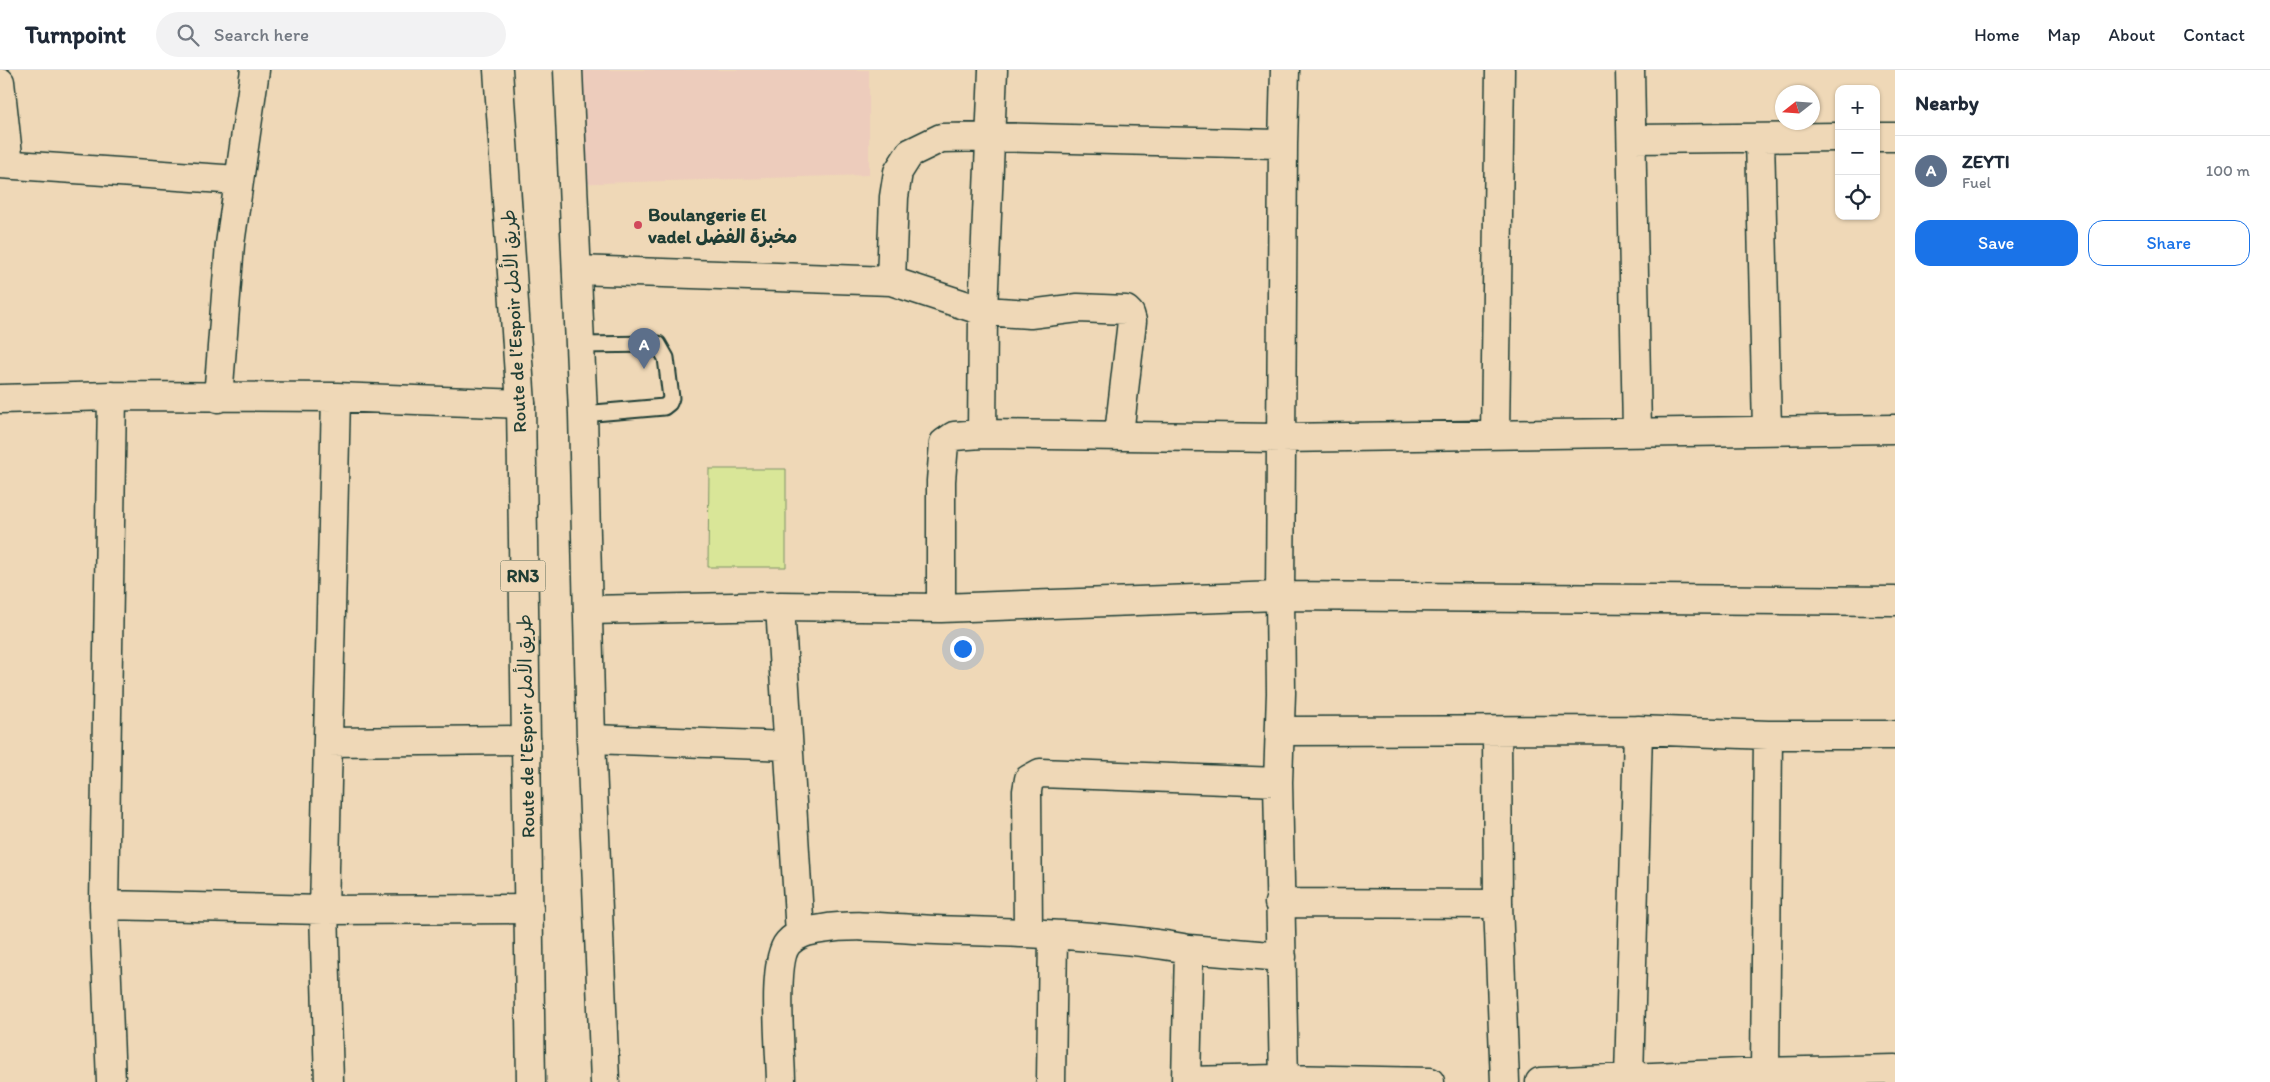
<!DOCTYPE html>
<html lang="en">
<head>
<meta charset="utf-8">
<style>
	body { margin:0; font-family:Itim,"Playpen Sans Arabic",sans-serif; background:#f2f2f3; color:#1f2937 }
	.controls { position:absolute; right:15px; top:15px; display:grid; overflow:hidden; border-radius:10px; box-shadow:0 1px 4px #0004 }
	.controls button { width:45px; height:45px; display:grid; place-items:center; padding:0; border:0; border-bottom:1px solid #e0e1e3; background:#fff; color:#1f2937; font:25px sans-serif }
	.compass { position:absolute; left:1775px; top:15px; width:45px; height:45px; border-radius:50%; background:#fff; box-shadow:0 1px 4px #0004; rotate:253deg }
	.you { position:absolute; left:962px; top:578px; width:18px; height:18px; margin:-12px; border:4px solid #fff; border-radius:50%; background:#1a73e8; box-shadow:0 0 0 8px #1a73e833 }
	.badge { display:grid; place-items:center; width:32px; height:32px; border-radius:50%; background:#1a73e8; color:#fff; font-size:16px; font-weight:700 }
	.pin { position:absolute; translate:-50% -41px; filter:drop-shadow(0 1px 2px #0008) }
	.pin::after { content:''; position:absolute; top:26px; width:18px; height:15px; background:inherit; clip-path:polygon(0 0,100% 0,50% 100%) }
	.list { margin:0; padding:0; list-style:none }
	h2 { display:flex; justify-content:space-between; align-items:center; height:65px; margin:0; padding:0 20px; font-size:21px }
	h2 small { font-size:16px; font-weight:400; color:#747a83 }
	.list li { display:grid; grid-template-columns:32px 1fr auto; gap:15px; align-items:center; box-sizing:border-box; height:70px; padding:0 20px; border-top:1px solid #e0e1e3 }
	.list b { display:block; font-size:19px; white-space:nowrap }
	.list p { margin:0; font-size:16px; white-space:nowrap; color:#747a83 }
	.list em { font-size:16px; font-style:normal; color:#747a83 }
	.actions { display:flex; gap:10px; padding:15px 20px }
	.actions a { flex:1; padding:11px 0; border:1px solid #1a73e8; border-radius:15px; text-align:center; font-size:18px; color:#1a73e8 }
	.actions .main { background:#1a73e8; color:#fff }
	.icon { flex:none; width:28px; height:28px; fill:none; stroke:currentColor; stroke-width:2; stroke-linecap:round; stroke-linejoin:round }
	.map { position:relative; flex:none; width:1895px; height:1012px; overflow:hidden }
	header { display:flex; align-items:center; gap:30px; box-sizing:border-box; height:70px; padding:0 25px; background:#fff; border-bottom:1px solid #e0e1e3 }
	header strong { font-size:24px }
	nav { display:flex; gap:28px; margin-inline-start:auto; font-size:18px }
	.search { width:350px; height:45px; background:#f2f2f3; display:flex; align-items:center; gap:12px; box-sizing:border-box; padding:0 18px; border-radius:28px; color:#747a83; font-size:19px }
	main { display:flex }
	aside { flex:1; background:#fff }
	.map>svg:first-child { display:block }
	.built { fill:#edccbc }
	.green { fill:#d9e698; stroke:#7c9266 }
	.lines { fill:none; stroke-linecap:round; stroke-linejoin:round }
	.lane-casing { stroke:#1f3d34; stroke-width:19 }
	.street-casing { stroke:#1f3d34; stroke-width:31 }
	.highway-casing { stroke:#1f3d34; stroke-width:31 }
	.lane { stroke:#efd8b7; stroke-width:15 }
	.street { stroke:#efd8b7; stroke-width:28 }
	.highway { stroke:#efd8b7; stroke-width:28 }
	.poi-dot { fill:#d1495b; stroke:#efd8b7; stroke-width:2 }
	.labels { text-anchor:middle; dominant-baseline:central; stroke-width:5; stroke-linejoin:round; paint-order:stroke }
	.shield { fill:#efd8b7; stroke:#5d6c5b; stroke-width:1 }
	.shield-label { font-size:18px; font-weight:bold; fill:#1f3d34 }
	.poi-label { font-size:19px; font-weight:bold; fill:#1f3d34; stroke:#efd8b7; text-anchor:start }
	.street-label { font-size:19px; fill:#1f3d34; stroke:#efd8b7 }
</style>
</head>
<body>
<header>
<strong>Turnpoint</strong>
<div class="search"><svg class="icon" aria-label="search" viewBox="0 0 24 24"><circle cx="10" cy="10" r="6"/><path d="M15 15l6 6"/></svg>Search here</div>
<nav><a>Home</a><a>Map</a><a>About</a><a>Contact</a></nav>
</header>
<main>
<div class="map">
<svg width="1895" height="1012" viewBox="0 0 1895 1012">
	<rect width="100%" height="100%" fill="#efd8b7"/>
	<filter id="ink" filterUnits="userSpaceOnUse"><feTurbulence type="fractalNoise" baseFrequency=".02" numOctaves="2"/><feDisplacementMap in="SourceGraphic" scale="10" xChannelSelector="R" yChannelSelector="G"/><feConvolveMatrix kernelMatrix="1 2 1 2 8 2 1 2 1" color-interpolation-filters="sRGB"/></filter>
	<g filter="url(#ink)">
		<path class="built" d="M 563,0 L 869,0 L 869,105 L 565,114 Z"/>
		<path class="green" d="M 709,399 L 786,399 L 786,497 L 708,497 Z"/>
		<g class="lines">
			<defs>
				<path id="lane" d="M 579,275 L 658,274 L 666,288 L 671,328 L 669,333 L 664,337 L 583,344"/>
				<path id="street" d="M 1630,0 L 1637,361
					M 0,12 L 9,94
					M 1876,67 L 1895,67
					M 1760,68 L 1767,359
					M 1633,69 L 1839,67
					M 0,94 L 238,110
					M 577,200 L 891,211 L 894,127 L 898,102 L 910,83 L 941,68 L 992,67 L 1283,74
					M 891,211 L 983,241 L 1030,244 L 1078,238 L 1126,240 L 1130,244 L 1132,251 L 1119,364
					M 218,328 L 230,174 L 255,0
					M 0,329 L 112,326 L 336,327 L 521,334
					M 982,364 L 983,241 L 993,0
					M 1495,365 L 1500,0
					M 780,536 L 800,864
					M 941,538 L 941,411 L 944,373 L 954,366 L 982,364 L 1281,368 L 1895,359
					M 588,540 L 780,536 L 941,538 L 1280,526 L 1895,531
					M 1281,661 L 1638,660 L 1768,665 L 1895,665
					M 1497,661 L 1498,834 L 1505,1012
					M 591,669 L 788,676
					M 328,672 L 526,670
					M 1279,833 L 1498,834
					M 104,835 L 324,840 L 529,839
					M 1028,863 L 1027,721 L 1029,709 L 1040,703 L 1278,712
					M 1765,1002 L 1768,665
					M 1629,1009 L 1638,660
					M 1186,1011 L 1284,1009 L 1430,1012
					M 111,1012 L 104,835 L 112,326
					M 329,1012 L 324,840 L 336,327
					M 781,1012 C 781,985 771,892 788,873 C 797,863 809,861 822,859 C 858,853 899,859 936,860 C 1020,863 1105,864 1189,879
					M 1051,1012 L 1053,865
					M 1186,1012 L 1189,879 L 1282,887
					M 1284,1012 L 1278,712 L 1281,623 L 1280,526 L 1283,74 L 1285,0
					M 1540,1012 L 1765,1002 L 1895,999"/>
				<path id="highway" d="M 498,0 L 521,334 L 531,1012
					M 568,0 L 583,344 L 591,669 L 605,1012"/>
			</defs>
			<use href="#lane" class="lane-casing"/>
			<use href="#street" class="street-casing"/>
			<use href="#highway" class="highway-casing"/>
			<use href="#lane" class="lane"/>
			<use href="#street" class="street"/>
			<use href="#highway" class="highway"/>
		</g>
	</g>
	<circle class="poi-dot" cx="638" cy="155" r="5"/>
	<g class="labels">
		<rect class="shield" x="500.5" y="490.5" width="45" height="31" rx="4"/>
		<g class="shield-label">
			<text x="523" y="506">RN3</text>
		</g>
		<g class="poi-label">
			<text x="648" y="144">Boulangerie El<tspan x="648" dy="22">vadel مخبزة الفضل</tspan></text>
		</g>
		<g class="street-label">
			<text transform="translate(514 251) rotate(-93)">Route de l’Espoir طريق الأمل</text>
			<text transform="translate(526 656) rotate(-91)">Route de l’Espoir طريق الأمل</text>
		</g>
	</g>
</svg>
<div class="controls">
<button>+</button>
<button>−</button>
<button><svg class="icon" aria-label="locate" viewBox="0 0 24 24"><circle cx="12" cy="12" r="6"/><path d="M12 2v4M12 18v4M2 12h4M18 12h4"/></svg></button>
</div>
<svg class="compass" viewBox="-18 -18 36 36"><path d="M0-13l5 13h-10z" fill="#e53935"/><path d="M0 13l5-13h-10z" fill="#747a83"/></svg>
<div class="you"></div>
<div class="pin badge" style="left:644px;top:299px;background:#5c6f8a">A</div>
</div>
<aside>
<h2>Nearby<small></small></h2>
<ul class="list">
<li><span class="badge" style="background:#5c6f8a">A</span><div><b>ZEYTI</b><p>Fuel</p></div><em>100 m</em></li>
</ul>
<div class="actions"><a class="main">Save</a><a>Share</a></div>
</aside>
</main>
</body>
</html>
